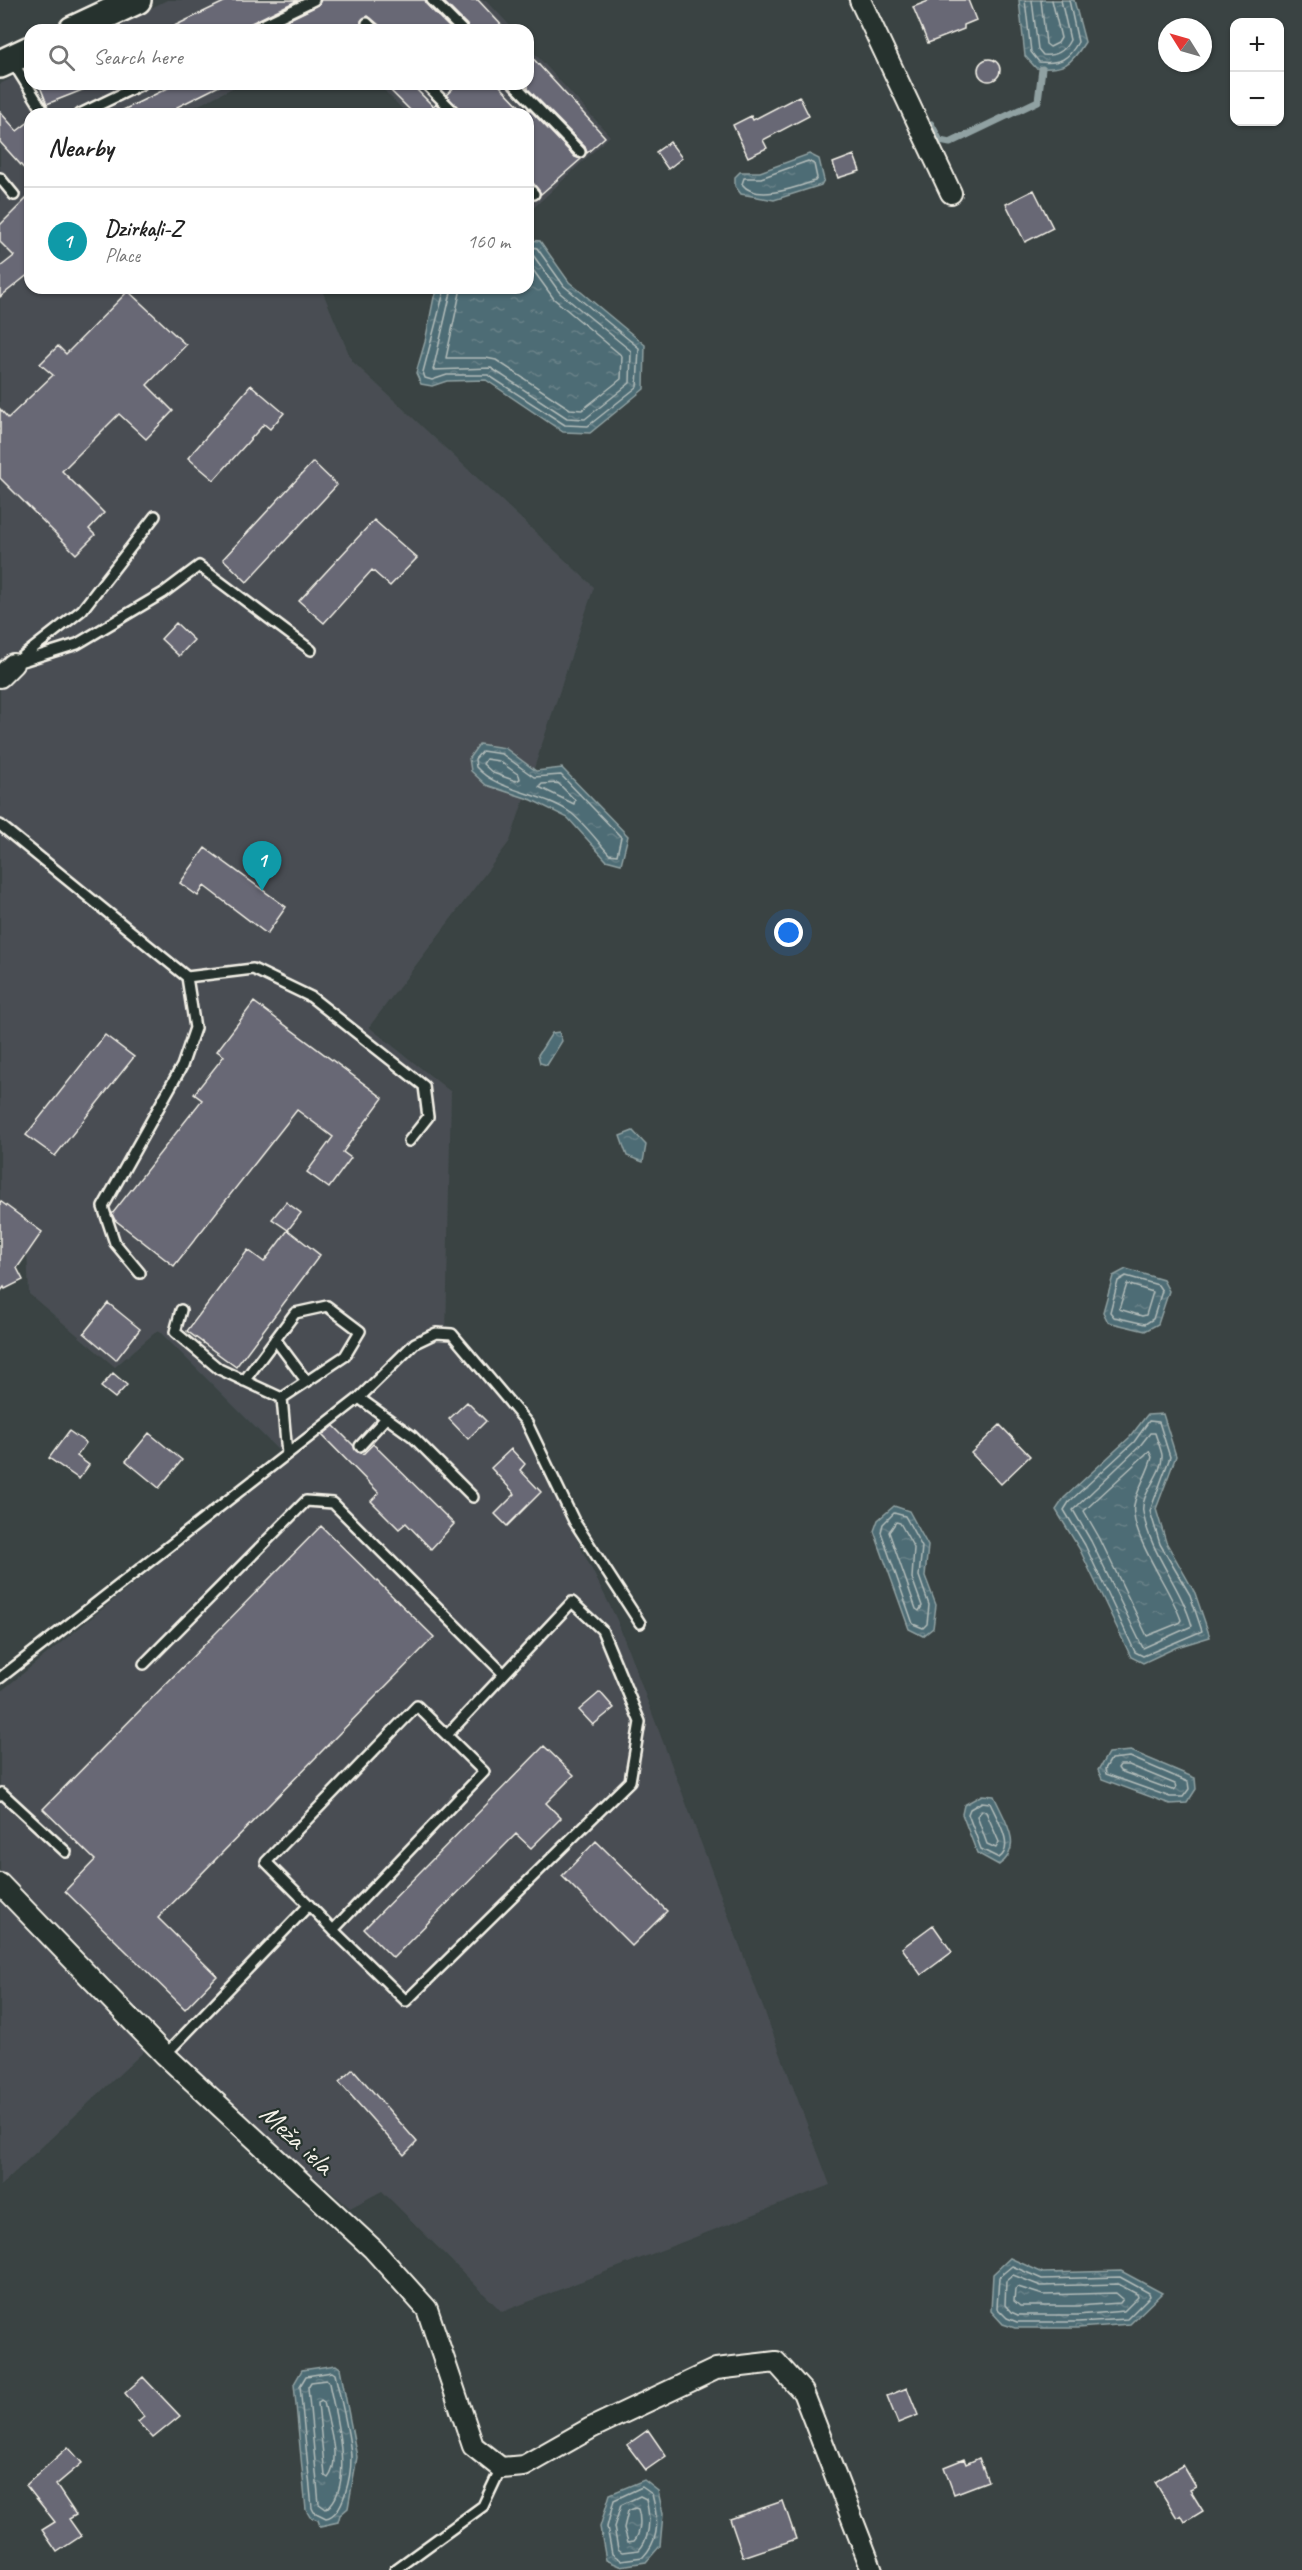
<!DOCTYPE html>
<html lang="en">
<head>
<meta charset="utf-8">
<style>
	body { margin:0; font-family:Caveat,sans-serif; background:#f6f6f6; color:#222 }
	.controls { position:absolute; right:18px; top:18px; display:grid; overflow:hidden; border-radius:12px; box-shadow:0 2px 4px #0004 }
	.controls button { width:54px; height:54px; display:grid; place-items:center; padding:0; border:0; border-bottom:2px solid #e0e0e0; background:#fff; color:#222; font:30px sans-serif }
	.compass { position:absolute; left:1158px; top:18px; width:54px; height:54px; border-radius:50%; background:#fff; box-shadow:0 2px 4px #0004; rotate:307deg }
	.you { position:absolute; left:789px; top:933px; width:21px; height:21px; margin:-15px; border:4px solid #fff; border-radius:50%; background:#1a73e8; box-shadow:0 0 0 9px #1a73e833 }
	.badge { display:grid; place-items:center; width:39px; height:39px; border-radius:50%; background:#857141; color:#fff; font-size:20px; font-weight:700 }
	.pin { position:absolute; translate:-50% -50px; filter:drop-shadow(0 2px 3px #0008) }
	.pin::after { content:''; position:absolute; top:32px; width:21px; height:18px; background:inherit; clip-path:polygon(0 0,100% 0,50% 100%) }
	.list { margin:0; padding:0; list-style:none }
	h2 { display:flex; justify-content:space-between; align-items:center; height:78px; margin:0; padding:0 24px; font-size:26px }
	h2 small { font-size:20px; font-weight:400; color:#767676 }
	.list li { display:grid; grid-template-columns:39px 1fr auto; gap:18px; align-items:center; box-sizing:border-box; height:108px; padding:0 24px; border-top:2px solid #e0e0e0 }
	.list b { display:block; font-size:22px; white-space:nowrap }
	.list p { margin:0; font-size:20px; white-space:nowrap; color:#767676 }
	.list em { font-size:20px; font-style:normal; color:#767676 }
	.icon { flex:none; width:33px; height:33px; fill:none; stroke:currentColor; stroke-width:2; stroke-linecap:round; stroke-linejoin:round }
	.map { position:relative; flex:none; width:1302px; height:2570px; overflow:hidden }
	.search { position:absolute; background:#fff; box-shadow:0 2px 4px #0004; left:24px; top:24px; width:510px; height:66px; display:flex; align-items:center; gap:15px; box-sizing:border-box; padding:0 21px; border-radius:18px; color:#767676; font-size:22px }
	.panel { position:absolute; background:#fff; box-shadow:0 2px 4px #0004; left:24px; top:108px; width:510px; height:186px; border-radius:18px }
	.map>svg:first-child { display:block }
	.built { fill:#484e52 }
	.water { fill:url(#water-ripples); stroke:#90a1a2; stroke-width:1.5 }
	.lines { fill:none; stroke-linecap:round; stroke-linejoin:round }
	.shore { stroke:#b2bcba; stroke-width:1.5 }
	.stream { stroke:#90a1a2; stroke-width:7 }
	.building { fill:#686875; stroke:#f4f1e8; stroke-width:1.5 }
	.service-casing { stroke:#f4f1e8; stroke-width:14 }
	.minor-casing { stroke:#f4f1e8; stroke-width:24 }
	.secondary-casing { stroke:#f4f1e8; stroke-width:32 }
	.service { stroke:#26332d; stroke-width:9 }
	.minor { stroke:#26332d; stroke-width:20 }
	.secondary { stroke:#26332d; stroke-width:27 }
	.labels { text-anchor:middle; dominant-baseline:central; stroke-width:4.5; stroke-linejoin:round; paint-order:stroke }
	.street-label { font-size:28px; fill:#f4f1e8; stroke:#26332d }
</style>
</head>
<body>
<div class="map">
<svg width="1302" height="2570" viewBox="0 0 1302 2570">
	<defs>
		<pattern id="water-ripples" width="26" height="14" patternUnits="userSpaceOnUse" patternTransform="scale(1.5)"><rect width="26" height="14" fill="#4e6c74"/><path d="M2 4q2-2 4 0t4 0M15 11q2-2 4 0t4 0" fill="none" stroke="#688188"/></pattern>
	</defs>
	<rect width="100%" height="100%" fill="#3a4343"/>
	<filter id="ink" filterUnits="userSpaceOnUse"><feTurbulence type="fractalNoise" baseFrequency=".0167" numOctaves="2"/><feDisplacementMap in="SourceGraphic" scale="12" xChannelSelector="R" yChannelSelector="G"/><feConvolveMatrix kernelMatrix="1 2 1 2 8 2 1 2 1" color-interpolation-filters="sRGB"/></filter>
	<g filter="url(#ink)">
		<path class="built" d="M 167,0 L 486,0 L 514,30 L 107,30 Z
			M 528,46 L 610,136 L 528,213 L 528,114 L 407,114 L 378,84 L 528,84 Z
			M 30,69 L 30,84 L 240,84 L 189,110 L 190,114 L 30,114 L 30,288 L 321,288 L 352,361 L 594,587 L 510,841 L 369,1027 L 451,1092 L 446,1338 L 519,1423 L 617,1620 L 830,2185 L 502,2312 L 382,2191 L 350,2208 L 155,2041 L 0,2186 L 0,1692 L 287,1459 L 158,1330 L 115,1367 L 29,1294 L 27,1251 L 0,1230 L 0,84 Z"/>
		<path class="water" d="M 1019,0 L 1074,0 L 1085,42 C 1071,65 1064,70 1036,68 L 1025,56 Z
			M 809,154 L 819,159 L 824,180 L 821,185 L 774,200 L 741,194 L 735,186 L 735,177 L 740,172 L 760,172 Z
			M 528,240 L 540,241 L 569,282 L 645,345 L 644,389 L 590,433 L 563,432 L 486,380 L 447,381 L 432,386 L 421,384 L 416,373 L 425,342 L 434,297 L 440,288 L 528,288 Z
			M 479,744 L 505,748 L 536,771 L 562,768 L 628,836 L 621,864 L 606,860 L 568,818 L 532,800 L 486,785 L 471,771 L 469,758 Z
			M 559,1032 L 562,1041 L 547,1065 L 540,1063 L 538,1055 L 552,1033 Z
			M 633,1131 L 646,1145 L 643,1162 L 627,1156 L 620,1136 Z
			M 1126,1269 L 1163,1280 L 1169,1291 L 1158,1324 L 1145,1331 L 1108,1322 L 1103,1312 L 1113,1276 Z
			M 1163,1414 L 1176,1456 L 1156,1509 L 1166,1542 L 1195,1593 L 1210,1637 L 1177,1647 L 1143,1663 L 1131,1657 L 1079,1548 L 1056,1510 L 1064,1498 L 1130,1437 L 1147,1415 Z
			M 894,1506 L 909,1511 L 928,1546 L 925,1576 L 936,1605 L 933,1628 L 923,1636 L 909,1629 L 874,1531 L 878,1520 Z
			M 1131,1751 L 1195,1778 L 1196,1789 L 1187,1803 L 1170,1804 L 1102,1779 L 1098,1770 L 1108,1753 Z
			M 982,1795 L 994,1796 C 1004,1819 1025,1847 999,1865 L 977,1853 L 962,1814 L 964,1805 Z
			M 1010,2258 L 1043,2273 L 1121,2271 L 1162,2293 L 1130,2324 L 1078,2328 L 1015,2328 L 1003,2324 L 991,2311 L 993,2274 Z
			M 336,2365 L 340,2368 L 357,2457 L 348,2508 L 340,2515 L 338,2522 L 320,2526 L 318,2520 L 310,2517 L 306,2510 L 294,2384 L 302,2370 Z
			M 644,2480 L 658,2491 L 663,2514 L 660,2546 L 646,2562 L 620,2566 L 606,2560 L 600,2527 L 610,2494 Z"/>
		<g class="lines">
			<path class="shore" d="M 1025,0 L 1031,52 L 1039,62 C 1060,64 1068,60 1078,42 L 1069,0
				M 1032,0 L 1038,49 L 1043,55 C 1056,56 1064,52 1070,40 L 1061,0
				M 1041,0 L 1046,44 L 1050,47 L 1058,43 L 1061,38 L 1052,0
				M 808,161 L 814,164 L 817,178 L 815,181 C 797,187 756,203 742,184 L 744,178 L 761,178 Z
				M 445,288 L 423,372 L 425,378 L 432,380 L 447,375 L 488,375 L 565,425 L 588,426 L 637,387 L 639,348 L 564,286 L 537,248 L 528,246
				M 452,288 L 433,370 L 491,368 L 567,418 L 585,419 L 630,383 L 631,351 L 560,293 L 533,255 L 528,254
				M 461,288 L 446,358 L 486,358 L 496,360 L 570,409 L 582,410 L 621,379 L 622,356 L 554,299 L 528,263
				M 482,751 L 502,754 L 534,777 L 561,775 L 621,837 L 617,855 L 609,854 C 597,841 585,824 571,813 C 543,792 499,793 476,767 L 475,759 Z
				M 486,759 L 499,761 L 519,775 L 520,779 L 516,781 L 493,773 L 483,764 Z
				M 558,783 L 575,800 L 574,804 L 539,787 L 542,784 Z
				M 1126,1276 L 1158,1285 L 1162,1291 L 1153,1319 L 1145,1324 L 1114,1317 L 1110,1312 L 1118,1281 Z
				M 1127,1284 L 1153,1292 L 1146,1315 L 1142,1316 L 1119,1309 Z
				M 1149,1421 L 1159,1422 L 1170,1457 L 1150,1511 L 1160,1544 L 1190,1595 L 1202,1631 L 1143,1656 L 1135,1652 L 1085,1545 L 1064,1510 L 1069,1502 L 1134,1442 Z
				M 1150,1433 L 1155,1433 C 1157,1440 1161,1449 1162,1455 C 1163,1475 1140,1493 1143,1512 C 1150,1554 1181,1586 1192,1626 L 1143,1648 L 1091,1541 L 1073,1510 L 1139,1447 Z
				M 1149,1451 L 1152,1457 C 1148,1473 1137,1489 1134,1505 C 1129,1535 1171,1589 1181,1620 L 1179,1623 L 1147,1636 L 1099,1537 L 1084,1511 Z
				M 894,1513 L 905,1516 L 922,1547 L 919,1576 L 929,1605 L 927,1624 L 923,1628 L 913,1624 L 881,1532 L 883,1524 Z
				M 896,1522 L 900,1523 L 914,1548 L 912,1578 L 922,1606 L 919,1611 L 916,1609 L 889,1532 Z
				M 1130,1757 L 1188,1782 L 1189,1789 L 1183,1797 L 1170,1797 L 1106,1774 L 1105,1769 L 1111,1759 Z
				M 1120,1765 L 1129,1765 L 1175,1784 L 1176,1788 L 1172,1790 L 1120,1771 L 1118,1768 Z
				M 982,1802 L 990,1803 C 996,1817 1016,1847 999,1858 L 981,1849 L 968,1814 L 970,1809 Z
				M 983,1810 L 986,1812 L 999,1842 L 996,1848 L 987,1844 L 977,1816 Z
				M 1012,2266 L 1042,2279 L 1120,2277 L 1149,2293 L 1150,2296 L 1127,2319 L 1078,2322 L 1017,2322 L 1007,2318 L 997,2308 L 999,2277 Z
				M 1013,2275 L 1041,2286 L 1118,2284 L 1137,2294 L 1138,2297 L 1124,2311 L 1077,2315 L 1018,2315 L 1011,2312 L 1005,2305 L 1006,2281 Z
				M 1018,2287 L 1043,2295 L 1116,2293 L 1123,2299 L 1120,2303 L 1077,2306 L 1020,2306 L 1014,2301 L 1015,2289 Z
				M 332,2372 L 335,2374 C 340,2397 351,2437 351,2458 C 351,2475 344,2515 326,2518 L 314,2512 L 312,2508 L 300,2386 L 306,2376 Z
				M 326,2380 L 329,2383 C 335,2414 356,2487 326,2509 L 319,2504 L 308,2387 L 311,2382 Z
				M 321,2400 L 324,2402 C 328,2422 342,2461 328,2478 L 325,2476 L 318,2403 Z
				M 642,2487 L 652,2494 C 658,2518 661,2538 643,2557 L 621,2560 L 612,2554 L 607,2527 L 614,2500 Z
				M 640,2496 L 646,2499 C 650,2516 652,2536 639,2550 L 622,2552 L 618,2549 L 614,2527 L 621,2505 Z
				M 635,2508 L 638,2509 C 641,2518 641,2534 634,2541 L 628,2542 L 624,2528 L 628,2511 Z"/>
			<path class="stream" d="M 931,124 L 940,141 L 950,143 L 1038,101 L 1042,69"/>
		</g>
		<path class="building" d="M 228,0 L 298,0 L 249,24 L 245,30 L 166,30 Z
			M 321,0 L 425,0 L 427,5 L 452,30 L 381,30 L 379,25 L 368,16 L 361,21 L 364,30 L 267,30 L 317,6 Z
			M 442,0 L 478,0 L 506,30 L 469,30 L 467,25 Z
			M 931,0 L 968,0 L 976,20 L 964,25 L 964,29 L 928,43 L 913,7 Z
			M 528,53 L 605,137 L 587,153 L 585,147 L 528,89 Z
			M978 70a11 11 0 1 1 22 0a11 11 0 1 1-22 0Z
			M 39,84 L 94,84 L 95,85 L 47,104 Z
			M 176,84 L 223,84 L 177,107 L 181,114 L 115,114 Z
			M 384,84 L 411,84 L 433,106 L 436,104 L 446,114 L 414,114 Z
			M 458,84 L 498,84 L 527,114 L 463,114 L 446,95 Z
			M 799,96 L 809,116 L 763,140 L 767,148 L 748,157 L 733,125 L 751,116 L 753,120 Z
			M 528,108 L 575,157 L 581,159 L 541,194 L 533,183 L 528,180 Z
			M 0,112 L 17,131 L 30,121 L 30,175 L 0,142 Z
			M 670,142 L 682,158 L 668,169 L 656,152 Z
			M 854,155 L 860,171 L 838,178 L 833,163 Z
			M 1034,190 L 1053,228 L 1025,242 L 1006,204 Z
			M 30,195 L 30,273 L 0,297 L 0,267 L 14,256 L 0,242 L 0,225 Z
			M 128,291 L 186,345 L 147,385 L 173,411 L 146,439 L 119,414 L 62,471 L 104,513 L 89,529 L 95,535 L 76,554 L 0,478 L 0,409 L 8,418 L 53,375 L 40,364 L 58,346 L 66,354 Z
			M 251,385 L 284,413 L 270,429 L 264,424 L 214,480 L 188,458 Z
			M 313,462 L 337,485 L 247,582 L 223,559 Z
			M 374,520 L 417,558 L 390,586 L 372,570 L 324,623 L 299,601 Z
			M 176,623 L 194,640 L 179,656 L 161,639 Z
			M 205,848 L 286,907 L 267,934 L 204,886 L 198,896 L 180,883 Z
			M 254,1002 L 383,1098 L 343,1152 L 351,1158 L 329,1188 L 307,1172 L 333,1137 L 297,1110 L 174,1266 L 115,1220 L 112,1214 L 202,1100 L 194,1094 L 224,1056 L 217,1051 Z
			M 105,1035 L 134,1057 L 55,1156 L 26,1135 Z
			M 0,1201 L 42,1232 L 17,1268 L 23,1280 L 5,1289 L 4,1287 L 0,1292 Z
			M 286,1202 L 301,1213 L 288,1230 L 272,1219 Z
			M 288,1230 L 320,1255 L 236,1367 L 187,1331 L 248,1250 L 264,1262 Z
			M 108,1303 L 140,1329 L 116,1360 L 84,1333 Z
			M 113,1373 L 127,1385 L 115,1398 L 101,1387 Z
			M 467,1402 L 486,1421 L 468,1439 L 449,1419 Z
			M 1000,1425 L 1030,1456 L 1001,1484 L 971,1453 Z
			M 334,1426 L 353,1445 L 358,1452 L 363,1454 L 373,1444 L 454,1524 L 431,1549 L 406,1523 L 399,1529 L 371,1501 L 379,1493 L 322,1435 Z
			M 69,1431 L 86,1443 L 77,1456 L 89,1465 L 79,1479 L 49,1458 Z
			M 149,1433 L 182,1460 L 159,1488 L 126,1461 Z
			M 511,1449 L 525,1464 L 520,1470 L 541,1492 L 507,1526 L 495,1514 L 515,1494 L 491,1468 Z
			M 321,1526 L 434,1637 L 158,1918 L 217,1976 L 185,2009 L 65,1891 L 95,1860 L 43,1809 Z
			M 600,1692 L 614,1708 L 593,1725 L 579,1710 Z
			M 544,1746 L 574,1775 L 546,1803 L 561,1818 L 531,1848 L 516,1834 L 393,1958 L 364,1929 Z
			M 596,1841 L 667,1911 L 632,1946 L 562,1876 Z
			M 933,1925 L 952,1952 L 921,1975 L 902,1948 Z
			M 353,2069 L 417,2142 L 404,2155 L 339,2082 Z
			M 143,2377 L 180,2416 L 153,2438 L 138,2422 L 144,2417 L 125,2393 Z
			M 907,2388 L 918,2415 L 898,2423 L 887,2396 Z
			M 648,2430 L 666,2456 L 646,2470 L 627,2445 Z
			M 68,2447 L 82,2463 L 56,2485 L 76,2515 L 69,2519 L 81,2536 L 57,2552 L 42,2530 L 55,2522 L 26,2485 Z
			M 979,2458 L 988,2481 L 954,2494 L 944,2467 L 964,2459 L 966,2464 Z
			M 1183,2465 L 1196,2487 L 1190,2490 L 1203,2511 L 1185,2522 L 1181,2515 L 1177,2518 L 1155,2482 Z
			M 783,2501 L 796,2539 L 743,2557 L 730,2519 Z"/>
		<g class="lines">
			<defs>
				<path id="service" d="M 432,0 L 462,30
					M 367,23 L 374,30
					M 252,30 L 314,0
					M 12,61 L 45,114
					M 426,84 L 456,114
					M 514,84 L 580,152
					M 80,114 L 142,84
					M 0,178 L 14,195
					M 528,187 L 534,194
					M 155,516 L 82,610 L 13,664 L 77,644 L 163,593 L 199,566 L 311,650
					M 0,825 L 187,977 L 253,969 L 311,997 L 424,1086 L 428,1117 L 409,1141
					M 140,1273 L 115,1243 L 103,1207 L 182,1066 L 195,1028 L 187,977
					M 181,1310 L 175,1332 L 219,1369 L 282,1398 L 287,1454
					M 275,1339 L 307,1382
					M 244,1381 L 295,1313 L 327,1306 L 360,1331 L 345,1356 L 282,1398
					M 359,1398 L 412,1436 L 473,1497
					M 360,1446 L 386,1418
					M 144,1664 L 306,1501 L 333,1503 L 504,1674
					M 0,1678 L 359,1398 L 415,1343 L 436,1333 L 452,1334 L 527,1423 L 574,1521 L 640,1623
					M 0,1795 L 2,1793 L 66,1852
					M 333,1930 L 406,2001 L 630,1781 L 640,1722 L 602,1630 L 572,1602 L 447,1735
					M 165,2055 L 309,1905 L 266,1862 L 417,1706 L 484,1772 L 333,1930 L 309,1905
					M 395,2570 L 483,2506 L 501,2468"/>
				<path id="minor" d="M 860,0 L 951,193
					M 0,677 L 13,664
					M 0,1884 L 165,2055 L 373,2249 L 427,2309 L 473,2446 L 501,2468 L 524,2466 L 591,2428 L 716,2369 L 776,2362 L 803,2392 L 872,2570"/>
				<path id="secondary" d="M 73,30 L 137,0
					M 0,64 L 30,50"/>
			</defs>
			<use href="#service" class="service-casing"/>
			<use href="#minor" class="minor-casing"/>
			<use href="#secondary" class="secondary-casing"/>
			<use href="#service" class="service"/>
			<use href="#minor" class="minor"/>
			<use href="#secondary" class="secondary"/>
		</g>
	</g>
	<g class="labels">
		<g class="street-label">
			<text transform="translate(297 2139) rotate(43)">Meža iela</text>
		</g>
	</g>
</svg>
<div class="controls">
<button>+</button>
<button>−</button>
</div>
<svg class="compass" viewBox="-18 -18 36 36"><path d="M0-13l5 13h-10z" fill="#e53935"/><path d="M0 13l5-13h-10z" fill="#767676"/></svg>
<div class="you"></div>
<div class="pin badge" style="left:262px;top:891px;background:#0f9aa8">1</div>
<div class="search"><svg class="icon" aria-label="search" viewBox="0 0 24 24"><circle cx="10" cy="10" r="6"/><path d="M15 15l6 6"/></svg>Search here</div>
<section class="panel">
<h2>Nearby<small></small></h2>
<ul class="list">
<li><span class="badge" style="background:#0f9aa8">1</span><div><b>Dzirkaļi-Z</b><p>Place</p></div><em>160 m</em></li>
</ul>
</section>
</div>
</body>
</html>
